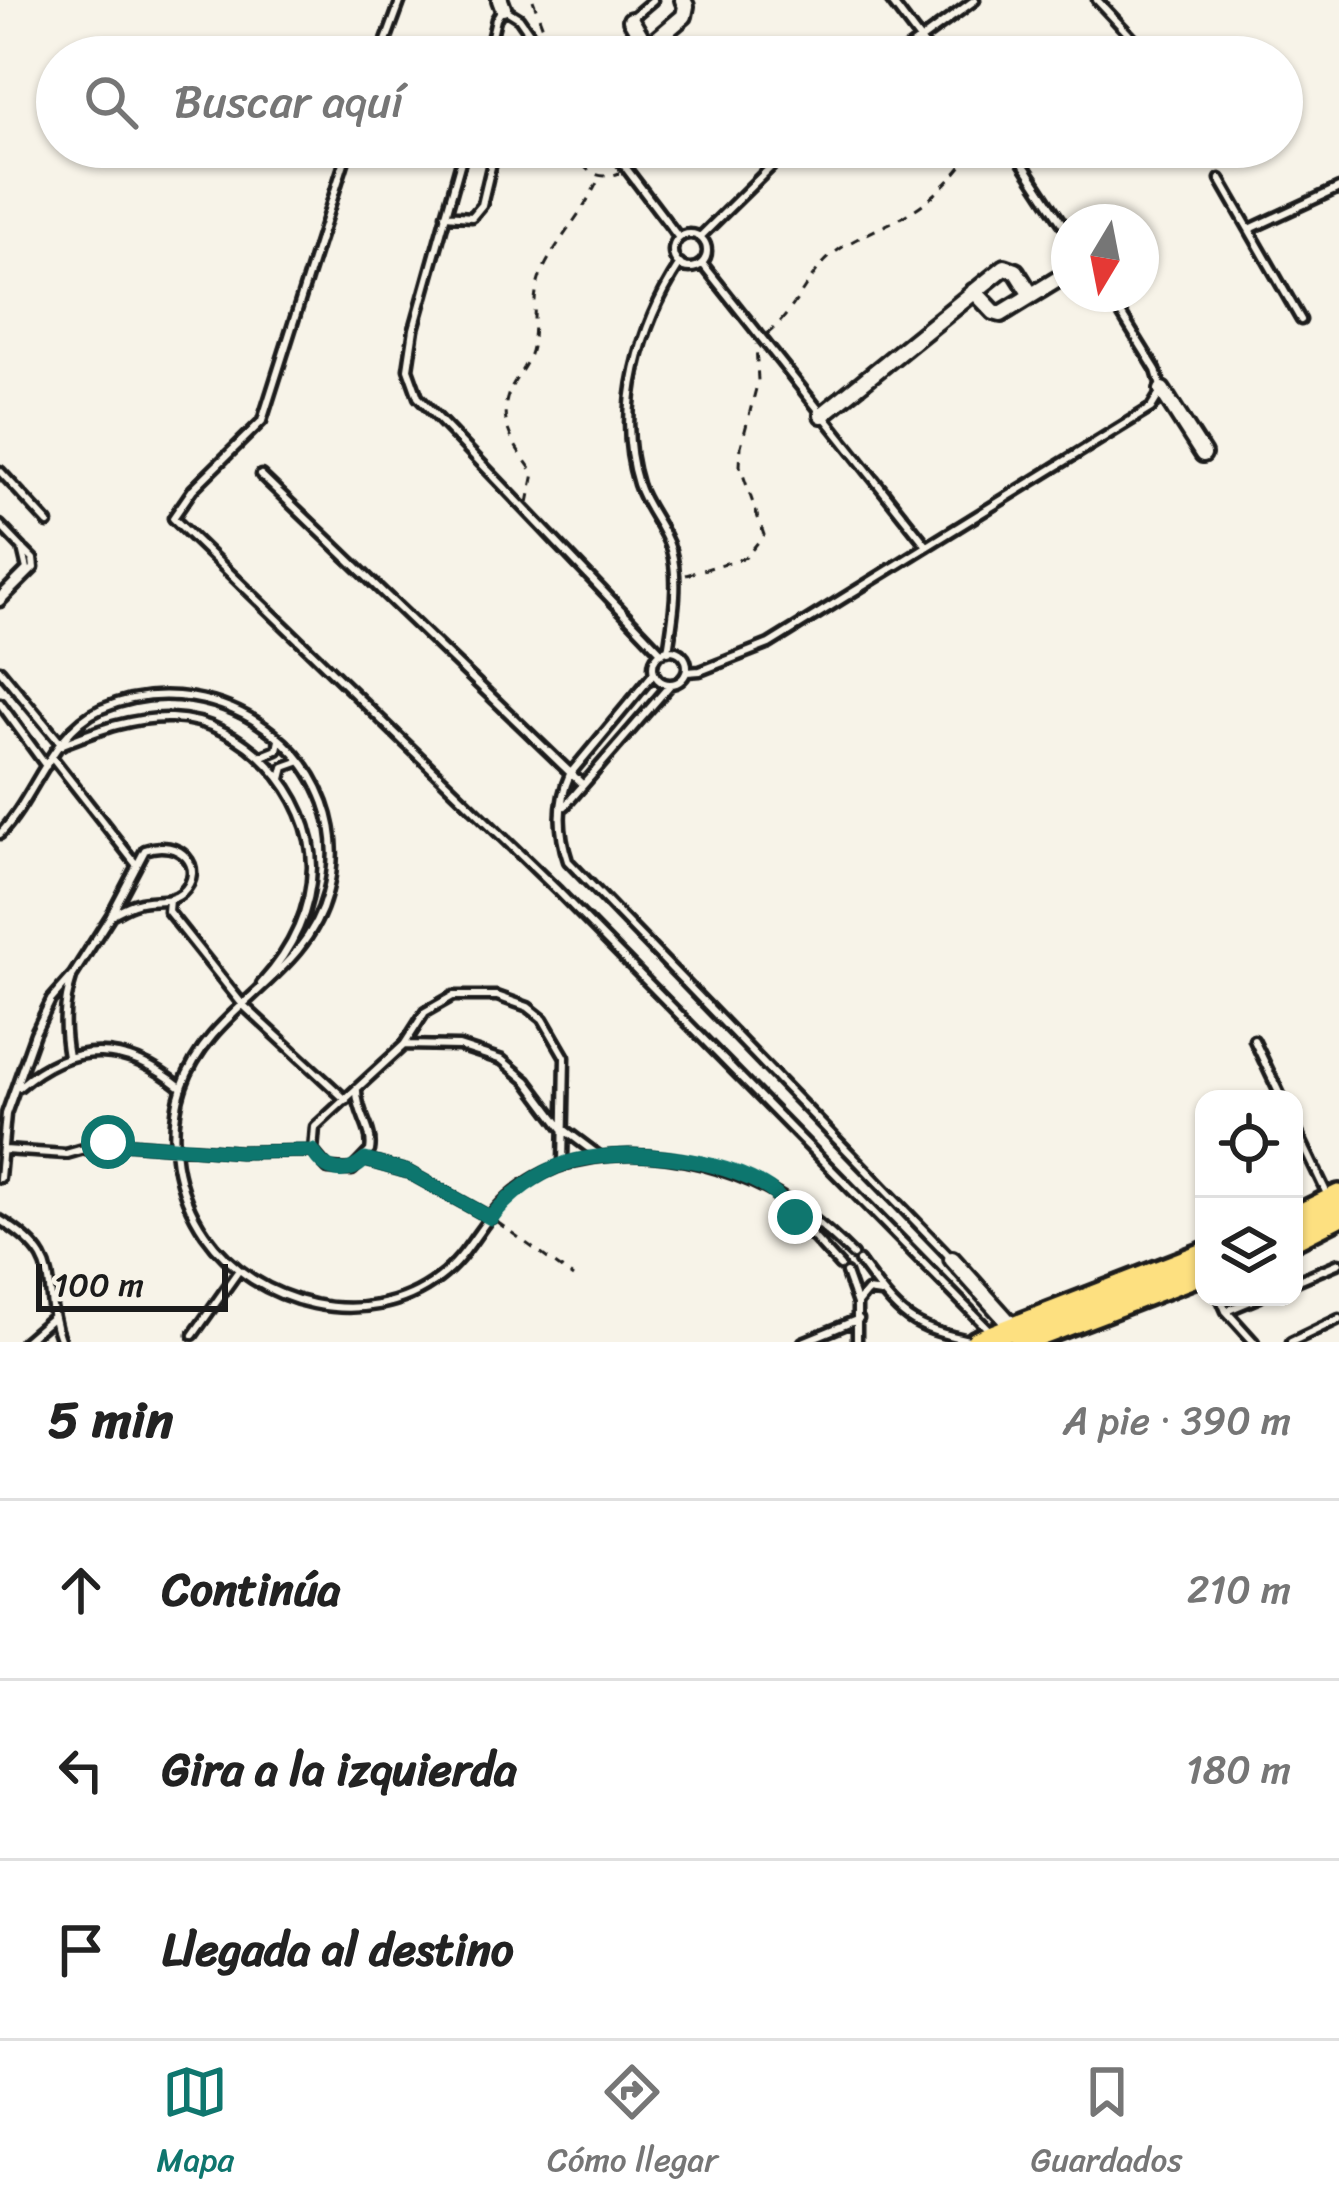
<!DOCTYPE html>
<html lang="es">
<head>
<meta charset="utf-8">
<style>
	body { margin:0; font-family:Sriracha,sans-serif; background:#f6f6f6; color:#222 }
	.controls { position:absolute; right:36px; bottom:36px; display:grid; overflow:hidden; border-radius:24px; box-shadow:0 3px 9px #0004 }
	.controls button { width:108px; height:108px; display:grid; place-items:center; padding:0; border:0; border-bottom:3px solid #e0e0e0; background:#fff; color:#222; font:60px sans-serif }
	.compass { position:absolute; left:1051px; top:204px; width:108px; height:108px; border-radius:50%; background:#fff; box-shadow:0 3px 9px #0004; rotate:190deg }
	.scale { position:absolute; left:36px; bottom:30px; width:192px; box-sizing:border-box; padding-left:12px; border:6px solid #1c1c1c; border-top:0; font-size:33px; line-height:42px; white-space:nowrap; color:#1c1c1c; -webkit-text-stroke:9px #f7f3e8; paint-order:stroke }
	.stop { position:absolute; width:36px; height:36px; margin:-27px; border:9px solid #0f766e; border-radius:50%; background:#fff }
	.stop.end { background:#0f766e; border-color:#fff; box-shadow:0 3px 12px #0008 }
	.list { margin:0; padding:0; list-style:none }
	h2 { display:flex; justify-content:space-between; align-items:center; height:156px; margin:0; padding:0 48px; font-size:51px }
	h2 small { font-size:39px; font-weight:400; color:#767676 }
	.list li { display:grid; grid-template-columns:78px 1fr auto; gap:36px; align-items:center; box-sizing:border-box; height:180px; padding:0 48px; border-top:3px solid #e0e0e0 }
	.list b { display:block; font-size:45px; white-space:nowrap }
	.list em { font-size:39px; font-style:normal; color:#767676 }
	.icon { flex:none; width:66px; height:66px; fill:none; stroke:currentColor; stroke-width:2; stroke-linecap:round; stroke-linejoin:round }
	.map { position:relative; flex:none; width:1339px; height:1342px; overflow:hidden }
	.search { position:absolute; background:#fff; box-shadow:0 3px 9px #0004; left:36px; right:36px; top:36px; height:132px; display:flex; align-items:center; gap:30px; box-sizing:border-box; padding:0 42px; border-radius:66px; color:#767676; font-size:45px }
	.sheet { height:696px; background:#fff }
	nav { display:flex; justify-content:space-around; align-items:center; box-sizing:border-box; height:168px; border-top:3px solid #e0e0e0; background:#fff; font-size:33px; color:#767676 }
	nav a { display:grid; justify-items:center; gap:6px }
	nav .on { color:#0f766e }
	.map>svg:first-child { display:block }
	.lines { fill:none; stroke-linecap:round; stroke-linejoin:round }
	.lane-casing { stroke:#1c1c1c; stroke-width:15 }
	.street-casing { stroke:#1c1c1c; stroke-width:22 }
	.primary-casing { stroke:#1c1c1c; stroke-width:30 }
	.path { stroke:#1c1c1c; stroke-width:3; stroke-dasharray:9 9; stroke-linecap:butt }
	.lane { stroke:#f7f3e8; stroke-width:6 }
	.street { stroke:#f7f3e8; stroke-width:14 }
	.primary { stroke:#fde080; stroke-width:21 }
	.route { stroke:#0f766e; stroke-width:15 }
</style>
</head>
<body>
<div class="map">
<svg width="1339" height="1342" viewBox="0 0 1339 1342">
	<rect width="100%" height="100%" fill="#f7f3e8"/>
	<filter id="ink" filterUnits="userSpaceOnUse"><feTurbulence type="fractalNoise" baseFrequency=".00833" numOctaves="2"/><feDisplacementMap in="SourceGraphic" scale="24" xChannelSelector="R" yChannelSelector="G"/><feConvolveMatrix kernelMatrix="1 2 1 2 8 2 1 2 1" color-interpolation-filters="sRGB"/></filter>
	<g filter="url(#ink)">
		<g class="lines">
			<defs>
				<path id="lane" d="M 890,0 L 933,57
					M 1097,0 L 1150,57
					M 633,17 L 653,0
					M 380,57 L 401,0
					M 487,57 L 496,19 L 503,8 L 519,18 L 546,57
					M 897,57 L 975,0
					M 349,147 L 262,421 L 193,489 L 173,518 L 558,891 L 992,1333
					M 465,147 L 414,329 L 408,369 L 418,397 L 662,653
					M 610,147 L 679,238
					M 1012,147 L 1069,234
					M 1220,179 L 1301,320
					M 445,215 L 472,217 L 482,205 L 494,154 L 488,147
					M 1250,229 L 1339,188
					M673 251a17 17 0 1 1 34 0a17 17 0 1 1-34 0Z
					M 700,237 L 791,147
					M 702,263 L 927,546
					M 0,471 L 48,523
					M 261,475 L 582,784
					M 0,525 L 22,548 L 27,569 L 0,596
					M 0,602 L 34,568 L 33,559 L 25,551
					M653 667a17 17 0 1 1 34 0a17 17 0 1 1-34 0Z
					M 668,651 C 673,619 680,581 671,550 C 664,526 645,507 638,484 C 615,410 640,325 680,264
					M 0,670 L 62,745
					M 687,672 L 700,671 L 769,644 L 1151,408 L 1162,390 L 1156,370 L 1109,294
					M 654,673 L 570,774 C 557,803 558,831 568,861 L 950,1257
					M 0,703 L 46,766
					M 63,744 C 99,730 132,717 171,718 C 245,720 312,794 312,867 C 311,912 291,951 261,984
					M 262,756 L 277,750 L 279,740
					M 52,757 L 135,863
					M 281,779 L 284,767 L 298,762
					M 565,806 L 670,685
					M 0,834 C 36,796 52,731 101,709 C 220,657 363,763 327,894 C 305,979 210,1005 182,1087 C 166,1136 176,1192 205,1234 C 255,1306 367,1334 439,1278 C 468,1256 478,1227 503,1202 C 571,1134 688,1149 767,1189 C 799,1205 828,1230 853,1255
					M 169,900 L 168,911 L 242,1004 L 346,1100
					M 1254,1040 L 1282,1099
					M 404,1045 L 459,1046 L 502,1060 L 527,1081 L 562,1128 L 598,1155
					M 68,1057 C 63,1028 63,1006 72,978
					M 19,1087 C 73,1040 127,1043 182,1088
					M 357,1091 C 357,1114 374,1129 370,1151 L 352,1170 L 328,1169 L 313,1151 L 315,1127 L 404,1045 L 425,1012 L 453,996 L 497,996 L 528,1007 L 543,1019 L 565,1057 L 563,1164
					M 1294,1125 L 1329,1198
					M 4,1150 L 66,1154 L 108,1142 L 240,1152 L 313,1151
					M 365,1160 L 408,1172 L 491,1218
					M 0,1178 L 6,1114 L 35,1033 L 51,1000 L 73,975 L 111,915 L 145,850 C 179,837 208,868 182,893 C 170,904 152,898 137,903 C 128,905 119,911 111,915
					M 777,1197 L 840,1266
					M 0,1220 C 70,1263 38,1282 61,1342
					M 859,1261 C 900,1316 906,1327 974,1341
					M 846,1273 L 857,1304 L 857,1342
					M 1294,1282 L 1339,1263
					M 1220,1297 L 1226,1311 L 1254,1342
					M 858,1302 L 867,1291 L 881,1293
					M 1226,1311 L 1260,1297
					M 193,1335 L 239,1270
					M 24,1342 L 53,1317
					M 803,1342 L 859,1319
					M 1291,1342 L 1339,1319"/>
				<path id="street" d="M 500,0 L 503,8
					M 631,20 L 647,47
					M 636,57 L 684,16 L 686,6 L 683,0
					M 974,291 L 994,312 L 1001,314 L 1063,276
					M 1162,390 L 1203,454
					M 822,415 L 1005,267 L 1016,271 L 1031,295
					M 952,1259 L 1014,1328"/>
				<path id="primary" d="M 1294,1218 L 1339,1196
					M 1294,1238 L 1339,1215
					M 977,1342 L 1204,1254
					M 1021,1342 L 1204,1272"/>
			</defs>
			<use href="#lane" class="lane-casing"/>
			<use href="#street" class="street-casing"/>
			<use href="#primary" class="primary-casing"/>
			<path class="path" d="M 533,0 L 549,44
				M 577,147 C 579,170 598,182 619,173
				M 978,147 L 988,152 L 1002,148
				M 767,334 C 795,313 806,276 833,254 C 853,238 878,230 900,218 C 933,201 955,176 976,147
				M 528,503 L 534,473 C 515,447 495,421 511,388 C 518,374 529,363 532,347 C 536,322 531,296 542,272 C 558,238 585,211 600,176
				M 686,575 L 746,557 L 764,535 L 740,466 L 741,446 L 758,381 L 756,344
				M 497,1222 L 573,1277"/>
			<use href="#lane" class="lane"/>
			<use href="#street" class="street"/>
			<use href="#primary" class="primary"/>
		</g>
	</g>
	<g class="lines" filter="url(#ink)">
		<path class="route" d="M 108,1142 L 240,1152 L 313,1151 C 325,1173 346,1177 365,1160 L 408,1172 L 491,1218 C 508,1195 539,1172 567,1163 C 621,1146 722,1157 769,1189 C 779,1196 787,1208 795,1217"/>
	</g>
</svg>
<div class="controls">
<button><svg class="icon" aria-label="locate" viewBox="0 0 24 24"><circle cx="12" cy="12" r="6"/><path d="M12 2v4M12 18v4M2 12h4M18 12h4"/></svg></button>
<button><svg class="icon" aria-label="layers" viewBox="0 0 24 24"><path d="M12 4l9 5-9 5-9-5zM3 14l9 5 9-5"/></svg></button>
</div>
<svg class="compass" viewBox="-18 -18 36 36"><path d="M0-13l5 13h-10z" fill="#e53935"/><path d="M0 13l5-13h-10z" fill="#767676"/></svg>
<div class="scale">100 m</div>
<div class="stop" style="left:108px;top:1142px"></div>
<div class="stop end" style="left:795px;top:1217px"></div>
<div class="search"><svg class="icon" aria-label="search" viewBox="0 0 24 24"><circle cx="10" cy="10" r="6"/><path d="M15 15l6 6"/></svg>Buscar aquí</div>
</div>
<section class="sheet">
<h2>5 min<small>A pie · 390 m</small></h2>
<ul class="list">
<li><svg class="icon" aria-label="ahead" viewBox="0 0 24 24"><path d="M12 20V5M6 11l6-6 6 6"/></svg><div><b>Continúa</b></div><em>210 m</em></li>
<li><svg class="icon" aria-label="left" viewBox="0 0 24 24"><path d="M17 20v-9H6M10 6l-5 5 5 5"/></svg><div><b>Gira a la izquierda</b></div><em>180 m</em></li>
<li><svg class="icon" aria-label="arrive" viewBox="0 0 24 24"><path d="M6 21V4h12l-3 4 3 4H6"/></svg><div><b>Llegada al destino</b></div></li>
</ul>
</section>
<nav>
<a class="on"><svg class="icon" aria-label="map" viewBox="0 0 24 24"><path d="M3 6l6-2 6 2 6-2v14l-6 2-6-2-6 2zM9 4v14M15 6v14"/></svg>Mapa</a>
<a><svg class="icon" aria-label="directions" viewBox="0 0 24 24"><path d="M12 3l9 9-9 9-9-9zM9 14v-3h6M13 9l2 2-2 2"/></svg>Cómo llegar</a>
<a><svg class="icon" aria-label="saved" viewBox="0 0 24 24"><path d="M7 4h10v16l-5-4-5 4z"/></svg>Guardados</a>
</nav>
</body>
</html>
